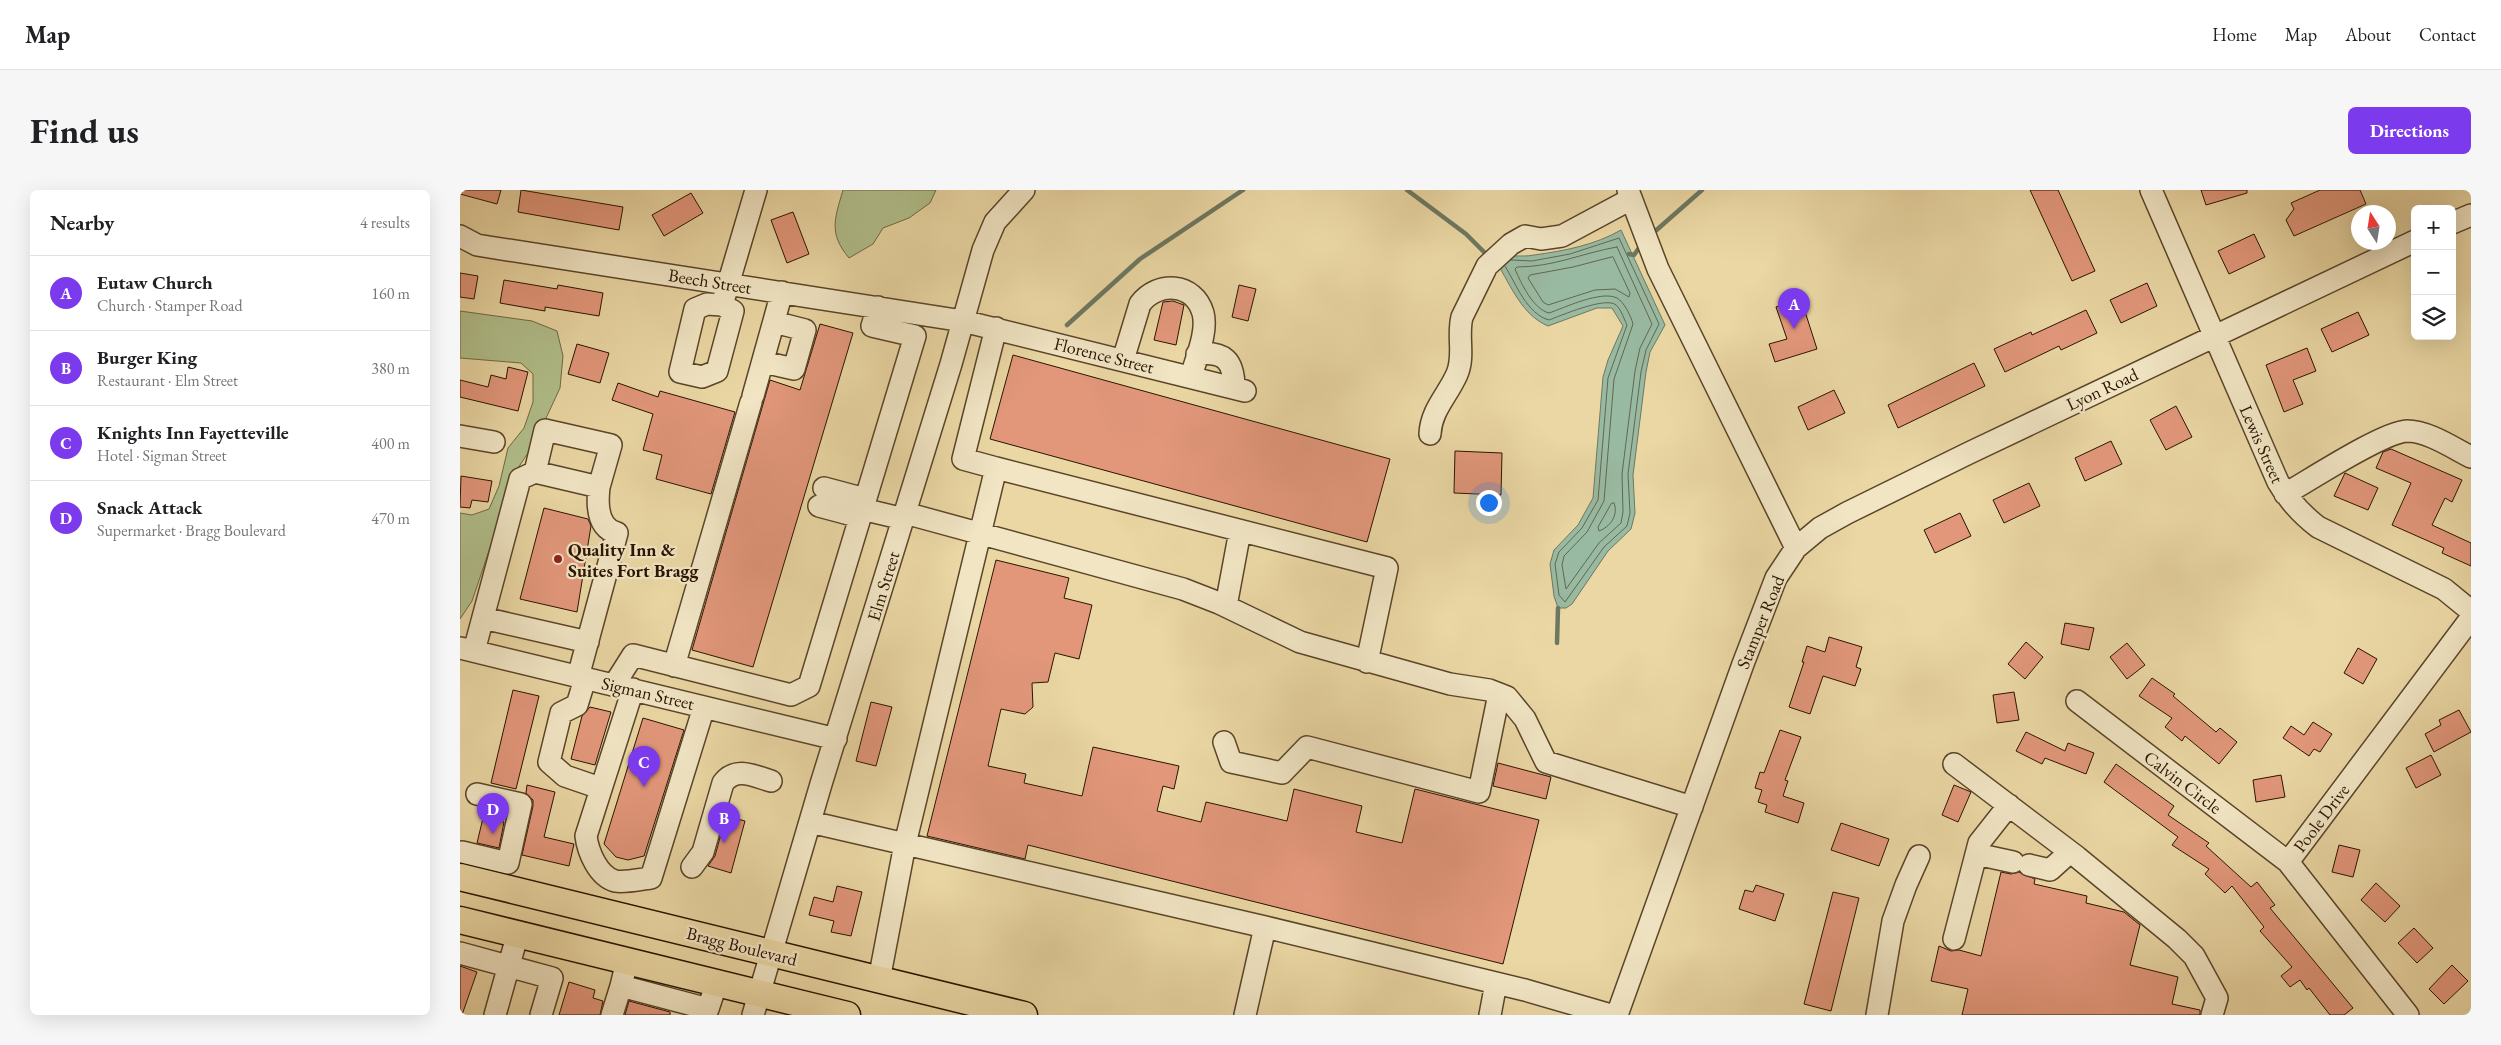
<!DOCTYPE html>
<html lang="en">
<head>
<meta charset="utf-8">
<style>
	body { margin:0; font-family:"EB Garamond",serif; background:#f6f6f6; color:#202124 }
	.controls { position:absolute; right:15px; top:15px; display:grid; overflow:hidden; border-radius:8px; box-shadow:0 5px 20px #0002 }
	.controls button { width:45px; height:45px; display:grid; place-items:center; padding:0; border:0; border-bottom:1px solid #e0e0e0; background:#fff; color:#202124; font:25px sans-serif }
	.compass { position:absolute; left:1891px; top:15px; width:45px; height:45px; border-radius:50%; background:#fff; box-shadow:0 5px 20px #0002; rotate:348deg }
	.you { position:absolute; left:1028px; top:312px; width:18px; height:18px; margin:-12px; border:4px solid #fff; border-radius:50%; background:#1a73e8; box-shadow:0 0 0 8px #1a73e833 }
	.badge { display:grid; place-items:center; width:32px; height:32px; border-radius:50%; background:#7c3aed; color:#fff; font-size:16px; font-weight:700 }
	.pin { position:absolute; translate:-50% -41px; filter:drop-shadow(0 1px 2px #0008) }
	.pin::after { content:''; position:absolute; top:26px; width:18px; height:15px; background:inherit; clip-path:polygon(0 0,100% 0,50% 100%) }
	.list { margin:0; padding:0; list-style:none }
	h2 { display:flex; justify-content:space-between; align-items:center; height:65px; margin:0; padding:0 20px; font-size:21px }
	h2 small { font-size:16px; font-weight:400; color:#757577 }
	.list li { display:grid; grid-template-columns:32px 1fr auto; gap:15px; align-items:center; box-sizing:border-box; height:75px; padding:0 20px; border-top:1px solid #e0e0e0 }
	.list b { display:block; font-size:19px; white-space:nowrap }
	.list p { margin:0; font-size:16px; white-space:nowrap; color:#757577 }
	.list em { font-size:16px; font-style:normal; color:#757577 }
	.icon { flex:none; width:28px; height:28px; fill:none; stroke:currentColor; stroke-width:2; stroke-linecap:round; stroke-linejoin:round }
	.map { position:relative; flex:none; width:2011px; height:825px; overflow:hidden; border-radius:8px }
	header { display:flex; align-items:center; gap:30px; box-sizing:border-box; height:70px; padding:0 25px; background:#fff; border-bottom:1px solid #e0e0e0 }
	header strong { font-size:24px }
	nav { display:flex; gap:28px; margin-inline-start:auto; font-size:18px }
	.intro { display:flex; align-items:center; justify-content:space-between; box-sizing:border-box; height:120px; padding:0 30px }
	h1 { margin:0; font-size:35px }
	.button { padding:12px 22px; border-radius:8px; background:#7c3aed; color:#fff; font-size:18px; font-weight:700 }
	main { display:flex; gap:30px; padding:0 30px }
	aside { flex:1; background:#fff; border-radius:8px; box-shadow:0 5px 20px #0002 }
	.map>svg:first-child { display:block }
	.green { fill:#b1bf8b; stroke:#6e6a46 }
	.water { fill:#99baa2; stroke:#6d7861 }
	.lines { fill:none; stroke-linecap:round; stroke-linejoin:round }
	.shore { stroke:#626751; stroke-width:1 }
	.stream { stroke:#6d7861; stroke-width:4.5 }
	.building { fill:#e2977b; stroke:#2a1400 }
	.minor-casing { stroke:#5a4529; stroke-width:24 }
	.major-casing { stroke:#2a1400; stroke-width:29 }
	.minor { stroke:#f1e5c4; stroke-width:21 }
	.major { stroke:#ead7a4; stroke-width:26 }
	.poi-dot { fill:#8f2418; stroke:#f1e5c4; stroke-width:2 }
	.labels { text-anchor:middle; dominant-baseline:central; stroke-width:4.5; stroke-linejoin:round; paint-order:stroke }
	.street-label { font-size:18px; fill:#2a1400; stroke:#f1e5c4 }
	.poi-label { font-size:18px; font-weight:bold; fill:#2a1400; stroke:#f1e5c4; text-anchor:start }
</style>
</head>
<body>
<header>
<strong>Map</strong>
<nav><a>Home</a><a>Map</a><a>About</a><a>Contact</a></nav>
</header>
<div class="intro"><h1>Find us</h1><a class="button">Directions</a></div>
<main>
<aside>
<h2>Nearby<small>4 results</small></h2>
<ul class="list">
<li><span class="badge">A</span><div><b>Eutaw Church</b><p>Church · Stamper Road</p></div><em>160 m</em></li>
<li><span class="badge">B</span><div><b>Burger King</b><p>Restaurant · Elm Street</p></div><em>380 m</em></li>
<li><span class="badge">C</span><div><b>Knights Inn Fayetteville</b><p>Hotel · Sigman Street</p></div><em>400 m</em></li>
<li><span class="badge">D</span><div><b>Snack Attack</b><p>Supermarket · Bragg Boulevard</p></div><em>470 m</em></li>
</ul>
</aside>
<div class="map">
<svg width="2011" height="825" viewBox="0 0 2011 825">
	<rect width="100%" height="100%" fill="#ead7a4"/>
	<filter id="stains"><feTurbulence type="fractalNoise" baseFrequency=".004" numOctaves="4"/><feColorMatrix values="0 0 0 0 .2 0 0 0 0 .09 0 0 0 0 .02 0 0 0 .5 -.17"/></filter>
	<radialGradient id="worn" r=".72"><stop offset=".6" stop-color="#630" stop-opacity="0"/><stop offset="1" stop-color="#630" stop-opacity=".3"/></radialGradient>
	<path class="green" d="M 383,0 L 476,0 L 470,13 L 449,28 L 423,38 L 413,54 L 389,68 C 368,43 375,28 383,0 Z
		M 0,121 L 72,131 L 97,141 L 103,166 L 100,198 L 74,254 L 56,281 L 12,411 L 0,429 L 0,323 L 12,325 L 29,319 L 39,296 L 48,258 L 64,238 L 73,212 L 73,184 L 61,173 L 0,168 Z"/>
	<path class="water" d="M 1161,40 L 1205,135 L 1190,162 L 1186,182 L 1173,285 L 1175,323 L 1171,339 L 1148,361 L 1112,414 L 1106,418 L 1098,418 L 1094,406 L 1090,374 L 1094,360 L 1118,335 L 1133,308 L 1143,187 L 1148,170 L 1163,136 L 1152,118 L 1137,118 L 1088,136 C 1062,125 1051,96 1037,73 C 1052,62 1058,68 1074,65 C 1104,61 1135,55 1161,40 Z"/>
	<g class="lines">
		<path class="shore" d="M 1157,57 L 1192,134 L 1180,158 L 1175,181 L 1162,284 L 1163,322 L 1161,333 L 1139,353 L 1106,399 L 1102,375 L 1104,366 L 1127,342 L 1144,311 L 1154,189 L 1173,134 C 1171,126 1164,112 1157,108 C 1141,100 1104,118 1089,123 C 1073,119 1061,93 1055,79 L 1057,77 C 1094,77 1122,63 1157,57 Z
			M 1153,67 L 1170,103 L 1169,107 L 1155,99 L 1135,100 L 1088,115 L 1083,112 L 1068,88 L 1070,85 L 1113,77 Z
			M 1045,76 C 1056,94 1067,124 1089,130 C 1100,126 1146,106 1156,115 C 1161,119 1164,129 1167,135 L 1148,188 L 1138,310 L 1122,338 L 1099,362 L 1095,374 L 1099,405 L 1105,412 L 1144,357 L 1167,336 L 1170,323 L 1168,284 L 1181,182 L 1186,160 L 1199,134 L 1159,48 L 1110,64 L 1072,71 L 1051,70
			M 1154,313 C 1159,325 1150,337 1139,341 L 1138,337 L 1151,314 Z"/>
		<path class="stream" d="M 947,0 L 1006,44 L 1028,66
			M 1192,44 L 1242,0
			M 1169,64 L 1174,65 L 1181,55
			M 607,135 L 680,69 L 783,0
			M 1097,453 L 1098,418"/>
	</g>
	<path class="building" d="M 0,0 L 41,0 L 37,14 L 0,4 Z
		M 61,0 L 163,17 L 159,40 L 58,22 Z
		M 1570,0 L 1598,0 L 1635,81 L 1612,91 Z
		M 1741,0 L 1787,0 L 1787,3 L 1746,15 Z
		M 1860,0 L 1900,0 L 1906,14 L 1834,46 L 1826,30 L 1834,19 L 1831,13 Z
		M 231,3 L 243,23 L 204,46 L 192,25 Z
		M 333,22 L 349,64 L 327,73 L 311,30 Z
		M 1794,44 L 1805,67 L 1769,84 L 1758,61 Z
		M 0,83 L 18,86 L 14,109 L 0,107 Z
		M 44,90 L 97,99 L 98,95 L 143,103 L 139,126 L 85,117 L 85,121 L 40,113 Z
		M 1687,93 L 1697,116 L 1661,133 L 1650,110 Z
		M 779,95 L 796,99 L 788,131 L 772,127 Z
		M 1341,109 L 1357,159 L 1315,172 L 1309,154 L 1327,149 L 1316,117 Z
		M 713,111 L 724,115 L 716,155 L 694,150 L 703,112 Z
		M 1626,120 L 1637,143 L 1601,160 L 1599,156 L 1545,182 L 1534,159 L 1571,142 L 1572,145 Z
		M 1898,122 L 1909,145 L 1872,162 L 1861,139 Z
		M 360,134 L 393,143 L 293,477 L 232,460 L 310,190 L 340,200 Z
		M 117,154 L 149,163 L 140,193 L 108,184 Z
		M 1847,158 L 1856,181 L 1833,190 L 1843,214 L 1824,222 L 1806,175 Z
		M 553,165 L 930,269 L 907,352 L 530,249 Z
		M 1514,173 L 1525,196 L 1438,238 L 1428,215 Z
		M 48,177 L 68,182 L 58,221 L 0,207 L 0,190 L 28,197 L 31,185 L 46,189 Z
		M 158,193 L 198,207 L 200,201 L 275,222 L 251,304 L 196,289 L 202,265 L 183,260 L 193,224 L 152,210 Z
		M 1374,200 L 1385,223 L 1348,240 L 1338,217 Z
		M 1716,216 L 1732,247 L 1706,260 L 1690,230 Z
		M 1651,251 L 1662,274 L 1625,291 L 1615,268 Z
		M 1931,259 L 2002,290 L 1992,312 L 1985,308 L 1972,335 L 2011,353 L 2011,376 L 1982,363 L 1984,358 L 1932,335 L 1951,293 L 1916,278 L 1923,262 Z
		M 995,261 L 1042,263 L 1041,305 L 994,303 Z
		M 1885,283 L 1918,298 L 1908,320 L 1874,306 Z
		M 1,286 L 32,291 L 28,312 L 12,310 L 10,318 L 0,317 Z
		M 1569,293 L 1580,316 L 1544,333 L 1533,310 Z
		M 84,318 L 128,329 L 131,336 L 117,422 L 60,409 Z
		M 1500,323 L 1511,346 L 1475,363 L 1464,340 Z
		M 536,370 L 609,388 L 604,408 L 632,415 L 619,469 L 595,463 L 588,492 L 572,493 L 573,517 L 565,524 L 541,519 L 528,576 L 566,584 L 564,593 L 622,606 L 633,557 L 719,576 L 714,599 L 703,596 L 697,621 L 741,632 L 746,612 L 827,631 L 834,599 L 902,616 L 896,642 L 942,653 L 955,599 L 1079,630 L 1043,774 L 568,655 L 565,669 L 467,646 Z
		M 1605,433 L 1634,438 L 1629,460 L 1601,454 Z
		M 1369,447 L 1402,457 L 1396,477 L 1401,479 L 1395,496 L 1363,486 L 1350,524 L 1329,517 L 1344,472 L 1342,472 L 1347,456 L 1365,462 Z
		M 1566,452 L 1583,467 L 1565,489 L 1548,474 Z
		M 1667,453 L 1685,475 L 1667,489 L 1650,467 Z
		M 1898,458 L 1917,469 L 1903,494 L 1884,483 Z
		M 1692,488 L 1715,504 L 1713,506 L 1756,542 L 1760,538 L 1777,552 L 1759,574 L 1725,546 L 1722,551 L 1705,537 L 1712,528 L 1679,506 Z
		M 53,500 L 79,506 L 56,599 L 31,593 Z
		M 1554,502 L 1559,530 L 1537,533 L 1533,505 Z
		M 411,512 L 432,517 L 416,576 L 396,571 Z
		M 130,517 L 151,522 L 135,575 L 111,569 L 122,526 Z
		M 1999,520 L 2011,542 L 1974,562 L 1965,544 L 1981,535 L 1979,530 Z
		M 183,528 L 224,540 L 184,666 L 168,670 L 156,667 L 144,654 Z
		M 1853,532 L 1872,544 L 1860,562 L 1854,559 L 1849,566 L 1823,548 L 1831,536 L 1844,545 Z
		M 1320,540 L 1341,547 L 1325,590 L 1328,591 L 1323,606 L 1344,613 L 1338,633 L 1305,622 L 1307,615 L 1298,612 L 1302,600 L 1295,598 L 1300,582 L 1304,583 Z
		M 1566,542 L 1605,561 L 1608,553 L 1634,563 L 1626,584 L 1585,568 L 1582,574 L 1556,561 Z
		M 1971,565 L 1981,585 L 1956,598 L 1946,578 Z
		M 1038,573 L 1091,587 L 1086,609 L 1033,596 Z
		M 1656,574 L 1714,616 L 1708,625 L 1749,653 L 1746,656 L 1791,697 L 1797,692 L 1815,715 L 1810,718 L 1893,818 L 1884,825 L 1870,825 L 1849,798 L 1847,800 L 1840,790 L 1830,797 L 1821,786 L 1832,777 L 1800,741 L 1804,737 L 1772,696 L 1765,703 L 1745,684 L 1749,679 L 1712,655 L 1718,647 L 1644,592 Z
		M 1821,585 L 1825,607 L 1796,612 L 1793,590 Z
		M 67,595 L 95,602 L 84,647 L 114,654 L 109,676 L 62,665 L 73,616 L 73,610 L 66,603 Z
		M 1494,595 L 1511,602 L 1498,632 L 1482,625 Z
		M 266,626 L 285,631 L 271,683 L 248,676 L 255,666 Z
		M 23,628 L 44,632 L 39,658 L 17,653 Z
		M 1381,633 L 1429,649 L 1419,676 L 1371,660 Z
		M 1879,655 L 1900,660 L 1893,687 L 1872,682 Z
		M 1541,682 L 1551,684 L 1559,682 L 1575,689 L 1574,694 L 1627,706 L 1626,713 L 1664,722 L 1680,735 L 1670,775 L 1718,787 L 1712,814 L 1740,820 L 1740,825 L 1502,825 L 1508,799 L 1471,791 L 1479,756 L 1491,761 L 1499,760 L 1521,766 Z
		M 1916,693 L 1940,716 L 1925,732 L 1901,710 Z
		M 1296,695 L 1324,704 L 1315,731 L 1279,719 L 1285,700 L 1293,702 Z
		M 377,696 L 402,702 L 391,746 L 371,742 L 374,731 L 349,725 L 354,707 L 373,712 Z
		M 1373,702 L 1399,708 L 1371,821 L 1344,814 Z
		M 1954,738 L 1973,758 L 1957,773 L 1938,753 Z
		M 1992,775 L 2008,791 L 1984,814 L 1969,799 Z
		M 0,776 L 17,782 L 2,825 L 0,825 Z
		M 109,792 L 135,800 L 133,808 L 143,811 L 140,825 L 99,825 Z
		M 169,811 L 210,822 L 210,825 L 165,825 Z"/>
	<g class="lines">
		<defs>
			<path id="minor" d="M 1168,0 L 1198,79 L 1336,358
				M 1691,0 L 1818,292 C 1829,311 1841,324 1858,337 L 1984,399 L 2011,421
				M 1992,33 L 2011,25
				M 0,46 L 17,55 L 29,57 L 503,131 L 785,201
				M 262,115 L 273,121 L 257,181 L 242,187 L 220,182 L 235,119 L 247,114 L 262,115 L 296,0
				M 737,164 C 764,161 774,170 774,198
				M 663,170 L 680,114 C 697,91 734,92 743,123 C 748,142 736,168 731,187
				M 303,172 L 334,179 L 345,140 L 314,132
				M 293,206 L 322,102
				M 970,244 C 971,220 988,205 997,184 C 1005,166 997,146 1002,127 L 1027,76 L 1051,54 L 1065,46 L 1081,49 L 1102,46 L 1171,9
				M 0,246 L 34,252
				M 536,278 L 927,378 L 907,472
				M 75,282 L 85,240 L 151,255 L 139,297
				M 364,298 L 405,309
				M 1825,304 C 1850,290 1923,242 1947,241 C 1968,241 1993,258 2011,267
				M 359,316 L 400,327
				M 402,319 L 444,329
				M 445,323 L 723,399 L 759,413 L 840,452 L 990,494 L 1029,500 L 1047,507 L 1065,529 L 1086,572 L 1232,617
				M 766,416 L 780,341
				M 23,428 L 128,452
				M 0,458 L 376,549
				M 14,461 L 60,289 L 75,282 L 139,297 C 137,314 137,338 157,343 L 118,487
				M 214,476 L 291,212
				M 125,489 L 117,515 L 101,523 L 89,572 L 105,586 L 140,598
				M 154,495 L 173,465 L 331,505 L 349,496 L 455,146 L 412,136 L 418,117
				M 173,499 L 126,646 C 128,662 138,686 155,691 C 165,693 181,689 191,688 L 244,517
				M 1617,511 L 1828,672 L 1948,825
				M 764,552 L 771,572 L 822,583 L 847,557 L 1019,602 L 1039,504
				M 1494,574 L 1617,667 L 1717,749 L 1734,766 L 1757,808 L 1752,825
				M 350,632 L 805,737 L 785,825
				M 2,662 L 48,673 L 61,614 L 17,604
				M 1516,664 L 1553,672
				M 1828,672 L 2011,428
				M 1569,675 L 1590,680 L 1610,662
				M 232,677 L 243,662 L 263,593 C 276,576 294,586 311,591
				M 805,737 L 1065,800 L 1151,825
				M 1494,749 L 1519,653 L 1549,615
				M 0,763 L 92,788 L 81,825
				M 167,771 L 161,796 L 248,819 L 257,792
				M 419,790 L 445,654 L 536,278 L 503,269 L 536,138
				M 35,825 L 58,743
				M 152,825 L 161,796
				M 293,825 L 361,594 L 491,174 L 523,60 L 535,32 L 564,0
				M 1030,825 L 1036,793
				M 1157,825 L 1283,474 L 1316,388 L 1336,358 L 1360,338 L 1387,323 L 1509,263 L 1955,51
				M 1417,825 L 1433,731 L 1446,695 L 1459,666"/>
			<path id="major" d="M 0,687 L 564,825
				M 0,730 L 387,825"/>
		</defs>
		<use href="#minor" class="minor-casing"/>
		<use href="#major" class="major-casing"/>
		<use href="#minor" class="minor"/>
		<use href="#major" class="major"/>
	</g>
	<circle class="poi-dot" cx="98" cy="369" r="5"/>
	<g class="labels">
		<g class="street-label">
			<text transform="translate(250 91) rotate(9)">Beech Street</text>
			<text transform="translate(644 165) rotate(14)">Florence Street</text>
			<text transform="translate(1642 199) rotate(-25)">Lyon Road</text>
			<text transform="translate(1802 254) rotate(66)">Lewis Street</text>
			<text transform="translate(423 396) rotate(-73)">Elm Street</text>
			<text transform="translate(1300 432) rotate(-68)">Stamper Road</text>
			<text transform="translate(188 503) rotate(13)">Sigman Street</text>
			<text transform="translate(1723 592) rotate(37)">Calvin Circle</text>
			<text transform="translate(1861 628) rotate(-53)">Poole Drive</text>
			<text transform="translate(282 756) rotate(14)">Bragg Boulevard</text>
		</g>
		<g class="poi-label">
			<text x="108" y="359">Quality Inn &amp;<tspan x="108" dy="21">Suites Fort Bragg</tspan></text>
		</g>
	</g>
	<rect width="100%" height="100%" filter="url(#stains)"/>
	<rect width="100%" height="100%" fill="url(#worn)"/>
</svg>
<div class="controls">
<button>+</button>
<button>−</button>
<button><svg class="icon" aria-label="layers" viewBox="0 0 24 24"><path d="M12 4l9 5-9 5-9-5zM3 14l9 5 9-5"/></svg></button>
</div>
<svg class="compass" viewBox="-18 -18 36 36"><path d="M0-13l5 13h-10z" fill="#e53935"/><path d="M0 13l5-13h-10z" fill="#757577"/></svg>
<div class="you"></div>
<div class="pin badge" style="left:1334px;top:139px">A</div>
<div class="pin badge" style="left:264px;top:653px">B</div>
<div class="pin badge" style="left:184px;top:597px">C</div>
<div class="pin badge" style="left:33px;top:644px">D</div>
</div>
</main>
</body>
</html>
